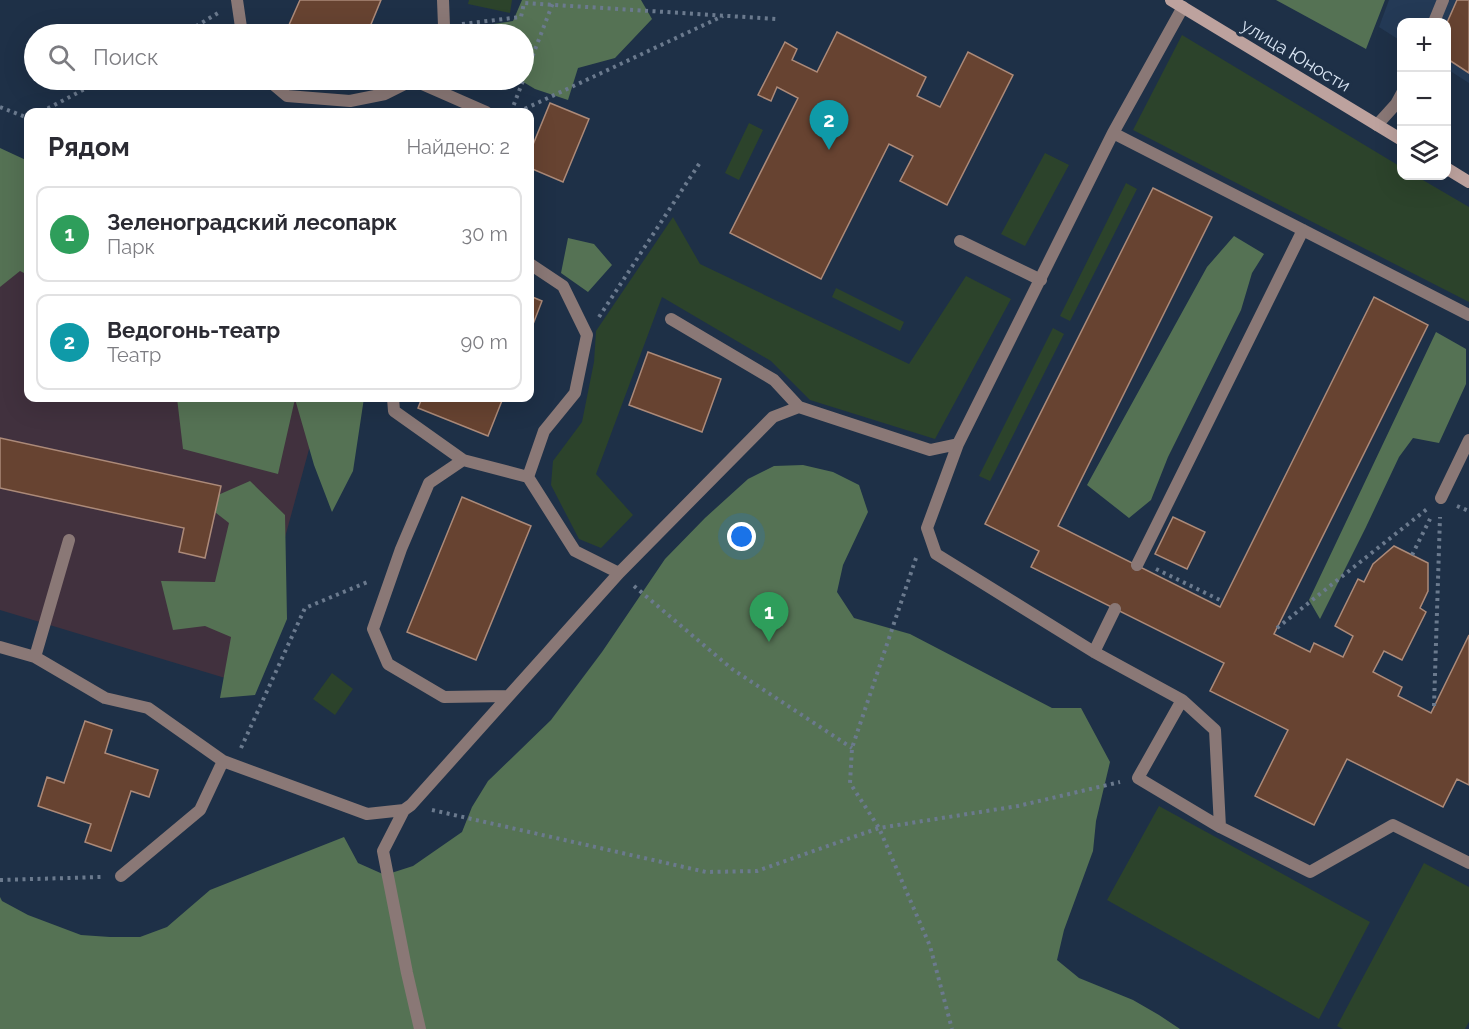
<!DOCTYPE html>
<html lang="ru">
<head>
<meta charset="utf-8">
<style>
	body { margin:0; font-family:Raleway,sans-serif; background:#f2f2f3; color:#2b2b33 }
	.controls { position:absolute; right:18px; top:18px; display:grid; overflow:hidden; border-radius:12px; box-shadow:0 6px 24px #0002 }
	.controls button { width:54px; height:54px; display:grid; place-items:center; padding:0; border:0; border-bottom:2px solid #e1e1e2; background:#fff; color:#2b2b33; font:30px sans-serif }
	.you { position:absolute; left:742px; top:537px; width:21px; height:21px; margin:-15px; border:4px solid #fff; border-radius:50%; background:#1a73e8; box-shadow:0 0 0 9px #1a73e833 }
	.badge { display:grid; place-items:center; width:39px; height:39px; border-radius:50%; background:#7c3aed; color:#fff; font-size:20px; font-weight:700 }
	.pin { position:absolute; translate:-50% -50px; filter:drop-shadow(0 2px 3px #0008) }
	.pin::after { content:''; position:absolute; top:32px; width:21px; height:18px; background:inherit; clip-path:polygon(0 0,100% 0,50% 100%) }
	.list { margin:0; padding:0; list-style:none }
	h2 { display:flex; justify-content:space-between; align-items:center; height:78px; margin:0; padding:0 24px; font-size:26px }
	h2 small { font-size:20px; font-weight:400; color:#7c7c81 }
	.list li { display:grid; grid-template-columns:39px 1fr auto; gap:18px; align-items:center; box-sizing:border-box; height:96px; margin:0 12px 12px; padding:0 12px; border:2px solid #e1e1e2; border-radius:12px }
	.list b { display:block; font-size:22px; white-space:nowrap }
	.list p { margin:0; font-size:20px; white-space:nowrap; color:#7c7c81 }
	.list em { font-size:20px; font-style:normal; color:#7c7c81 }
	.icon { flex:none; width:33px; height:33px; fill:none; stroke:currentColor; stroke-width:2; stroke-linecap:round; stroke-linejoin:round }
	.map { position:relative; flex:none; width:1469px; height:1029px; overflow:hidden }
	.search { position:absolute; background:#fff; box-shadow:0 6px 24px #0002; left:24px; top:24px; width:510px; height:66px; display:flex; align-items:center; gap:15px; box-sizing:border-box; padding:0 21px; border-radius:33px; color:#7c7c81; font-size:22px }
	.panel { position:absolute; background:#fff; box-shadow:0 6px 24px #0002; left:24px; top:108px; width:510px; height:294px; border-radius:12px }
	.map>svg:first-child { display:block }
	.built { fill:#243a56 }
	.education { fill:#41313e }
	.green { fill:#2c432b }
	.forest { fill:#557254 }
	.building { fill:#674331; stroke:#ac8a79; stroke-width:1.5 }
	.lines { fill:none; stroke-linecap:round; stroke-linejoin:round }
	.path { stroke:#6b7a8e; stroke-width:4; stroke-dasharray:3 4.5; stroke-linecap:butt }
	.lane { stroke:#8a7876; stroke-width:12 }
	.secondary { stroke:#bda29e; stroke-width:12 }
	.labels { text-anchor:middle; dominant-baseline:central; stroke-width:6; stroke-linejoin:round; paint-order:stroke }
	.street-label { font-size:18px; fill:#d7e3f2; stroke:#1e3047 }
</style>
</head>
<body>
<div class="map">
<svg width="1469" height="1029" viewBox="0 0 1469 1029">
	<rect width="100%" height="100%" fill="#1e3047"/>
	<path class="built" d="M 1389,0 L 1469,0 L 1469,83 L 1447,69 L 1446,22 L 1402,22 L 1401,41 L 1379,27 Z"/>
	<path class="education" d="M 0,170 L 28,179 L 28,398 L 323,398 L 245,684 L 0,610 Z"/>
	<path class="green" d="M 469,0 L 512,0 L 510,13 L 468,4 Z
		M 1182,35 L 1401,167 L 1402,176 L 1416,176 L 1469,207 L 1469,302 L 1133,130 Z
		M 749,123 L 763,130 L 739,180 L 725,173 Z
		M 1045,153 L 1069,165 L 1025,246 L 1001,234 Z
		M 1126,183 L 1137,189 L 1070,321 L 1060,316 Z
		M 673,217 L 700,264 L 909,364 L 966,276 L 1011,299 L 935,439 L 810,400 L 771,361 L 662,297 L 596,474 L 633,515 L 601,548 L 579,539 L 551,485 L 553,461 L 582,422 L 594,362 L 596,331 Z
		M 836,288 L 904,322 L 900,331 L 832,297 Z
		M 1053,328 L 1064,334 L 990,481 L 979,476 Z
		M 332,673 L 353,689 L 335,715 L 313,699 Z
		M 1159,806 L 1370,922 L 1319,1019 L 1107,900 Z
		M 1424,863 L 1469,887 L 1469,1022 L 1465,1029 L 1343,1029 L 1337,1026 Z"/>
	<path class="forest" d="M 522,0 L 641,0 L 652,19 L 615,58 L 578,68 L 568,100 L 535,89 L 520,80 L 524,80 L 524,34 L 474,34 L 473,27 L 513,21 Z
		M 1276,0 L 1385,0 L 1366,49 Z
		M 0,148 L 28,161 L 28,275 L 20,271 L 0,287 Z
		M 1234,236 L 1264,254 L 1252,273 L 1241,310 L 1168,457 L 1151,500 L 1129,518 L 1087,485 L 1207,267 Z
		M 568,238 L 594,244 L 612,265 L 588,292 L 561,273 Z
		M 1436,332 L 1466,349 L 1466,384 L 1439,443 L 1413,438 L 1399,457 L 1366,527 L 1320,619 L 1309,600 Z
		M 177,398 L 364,398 L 353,471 L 332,512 L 314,465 L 295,399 L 278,474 L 183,449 Z
		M 803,465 L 833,472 L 859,485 L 868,512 L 843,565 L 837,592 L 854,618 L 910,634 L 1052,708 L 1081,708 L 1110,762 L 1096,821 L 1093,851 L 1064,930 L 1057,960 L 1079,978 L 1133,1000 L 1159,1015 L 1180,1029 L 0,1029 L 0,897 L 2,901 L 28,915 L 81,935 L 110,937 L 140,937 L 167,927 L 210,890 L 344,837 L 358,863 L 385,875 L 413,866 L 462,832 L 472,807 L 488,781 L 551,720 L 602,652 L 665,559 L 705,518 L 748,479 L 774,466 Z
		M 250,481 L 285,515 L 287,619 L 255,695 L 220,698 L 231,637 L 205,626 L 173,630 L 161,581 L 215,582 L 229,523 L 202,502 Z"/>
	<path class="building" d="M 300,0 L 381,0 L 367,34 L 285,34 Z
		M 1457,0 L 1469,0 L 1469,73 L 1446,58 L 1446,25 Z
		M 837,32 L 926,77 L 917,96 L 940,107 L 968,52 L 1013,75 L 947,205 L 900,181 L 913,156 L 889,144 L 821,279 L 730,233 L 798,98 L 777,87 L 771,101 L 758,95 L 785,42 L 797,49 L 792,60 L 817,72 Z
		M 550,103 L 589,119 L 563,182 L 530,168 L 530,152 Z
		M 1153,188 L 1212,217 L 1058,526 L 1220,607 L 1374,297 L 1428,325 L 1274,634 L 1310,652 L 1314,643 L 1343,657 L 1353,636 L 1335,626 L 1358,579 L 1364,582 L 1373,564 L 1394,546 L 1428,563 L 1428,591 L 1420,608 L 1426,612 L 1402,660 L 1384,651 L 1373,672 L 1402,687 L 1398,696 L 1431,713 L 1469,635 L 1469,785 L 1457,779 L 1443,807 L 1347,759 L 1314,825 L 1255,796 L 1288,730 L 1210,691 L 1224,663 L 1031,567 L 1039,551 L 985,524 Z
		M 530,296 L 542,301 L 530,332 Z
		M 648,352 L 721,379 L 702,432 L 629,405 Z
		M 422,398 L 503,398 L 488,436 L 418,408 Z
		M 0,438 L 221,486 L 205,558 L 179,552 L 184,528 L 0,488 Z
		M 462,497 L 531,526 L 476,660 L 407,632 Z
		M 1173,517 L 1205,532 L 1187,569 L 1155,554 Z
		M 85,721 L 112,730 L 105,753 L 158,770 L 149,797 L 131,791 L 111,851 L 85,842 L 91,824 L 38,806 L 47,777 L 64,783 Z"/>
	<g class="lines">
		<path class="path" d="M 462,24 L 521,17 L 524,3 L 776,19
			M 183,34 L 218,13
			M 0,107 L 28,118
			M 41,112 L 102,80
			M 511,112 L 554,0
			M 518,112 L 723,16
			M 599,317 L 701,161
			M 1457,506 L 1469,511
			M 1412,555 L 1432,515
			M 916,558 L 852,748 L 850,783 L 879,828 L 930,946 L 952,1029
			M 1156,569 L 1222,601
			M 634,586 L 732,669 L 852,748
			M 1277,628 L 1427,509
			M 1434,706 L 1440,517
			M 241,748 L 305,608 L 370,581
			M 432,810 L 706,872 L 757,871 L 879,828 L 1018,806 L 1120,782
			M 0,880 L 101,877"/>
		<path class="lane" d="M 237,0 L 242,34
			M 1434,22 L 1443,0
			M 439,34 L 444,26 L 443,0
			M 268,80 L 287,96 L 350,101 L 385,94 L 413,80
			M 413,80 L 486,112
			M 1377,125 L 1396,104 L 1402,93
			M 1113,133 L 1469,315
			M 960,241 L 1041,280
			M 671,319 L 774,380 L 799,407
			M 393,398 L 394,411 L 463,460
			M 958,444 L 927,528 L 936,554 L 1094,652 L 1182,700 L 1215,730 L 1220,827 L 1310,872 L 1393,825 L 1469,863
			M 528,477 L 544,431 L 575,393 L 587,335 L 563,286 L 530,264
			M 1441,498 L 1469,440
			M 1137,565 L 1303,230
			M 0,647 L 35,657 L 105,698 L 148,708 L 223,761 L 367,814 L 404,810 L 411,805 L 619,573 L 773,417 L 799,407 L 930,450 L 958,444 L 1113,133 L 1183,7
			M 1094,652 L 1115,609
			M 35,657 L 69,540
			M 508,696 L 444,697 L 388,664 L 373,629 L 401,549 L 429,483 L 463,460 L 528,477 L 575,551 L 619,573
			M 1182,700 L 1138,778 L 1220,827
			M 404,810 L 383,851 L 407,973 L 420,1029
			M 121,876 L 200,810 L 223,761"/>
		<path class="secondary" d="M 1171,0 L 1402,140
			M 1446,168 L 1469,182"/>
	</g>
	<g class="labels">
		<g class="street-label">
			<text transform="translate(1296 55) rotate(31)">улица Юности</text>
		</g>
	</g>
</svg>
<div class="controls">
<button>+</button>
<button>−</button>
<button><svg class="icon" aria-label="layers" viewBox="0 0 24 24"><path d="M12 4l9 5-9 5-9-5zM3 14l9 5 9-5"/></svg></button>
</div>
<div class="you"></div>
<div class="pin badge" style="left:769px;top:642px;background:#2e9e5b">1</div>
<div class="pin badge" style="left:829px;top:150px;background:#0f9aa8">2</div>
<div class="search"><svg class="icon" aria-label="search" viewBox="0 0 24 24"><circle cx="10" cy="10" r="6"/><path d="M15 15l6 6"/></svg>Поиск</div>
<section class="panel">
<h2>Рядом<small>Найдено: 2</small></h2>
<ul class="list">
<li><span class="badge" style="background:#2e9e5b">1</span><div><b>Зеленоградский лесопарк</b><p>Парк</p></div><em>30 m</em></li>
<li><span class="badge" style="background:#0f9aa8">2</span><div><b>Ведогонь-театр</b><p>Театр</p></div><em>90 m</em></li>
</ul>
</section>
</div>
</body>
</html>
